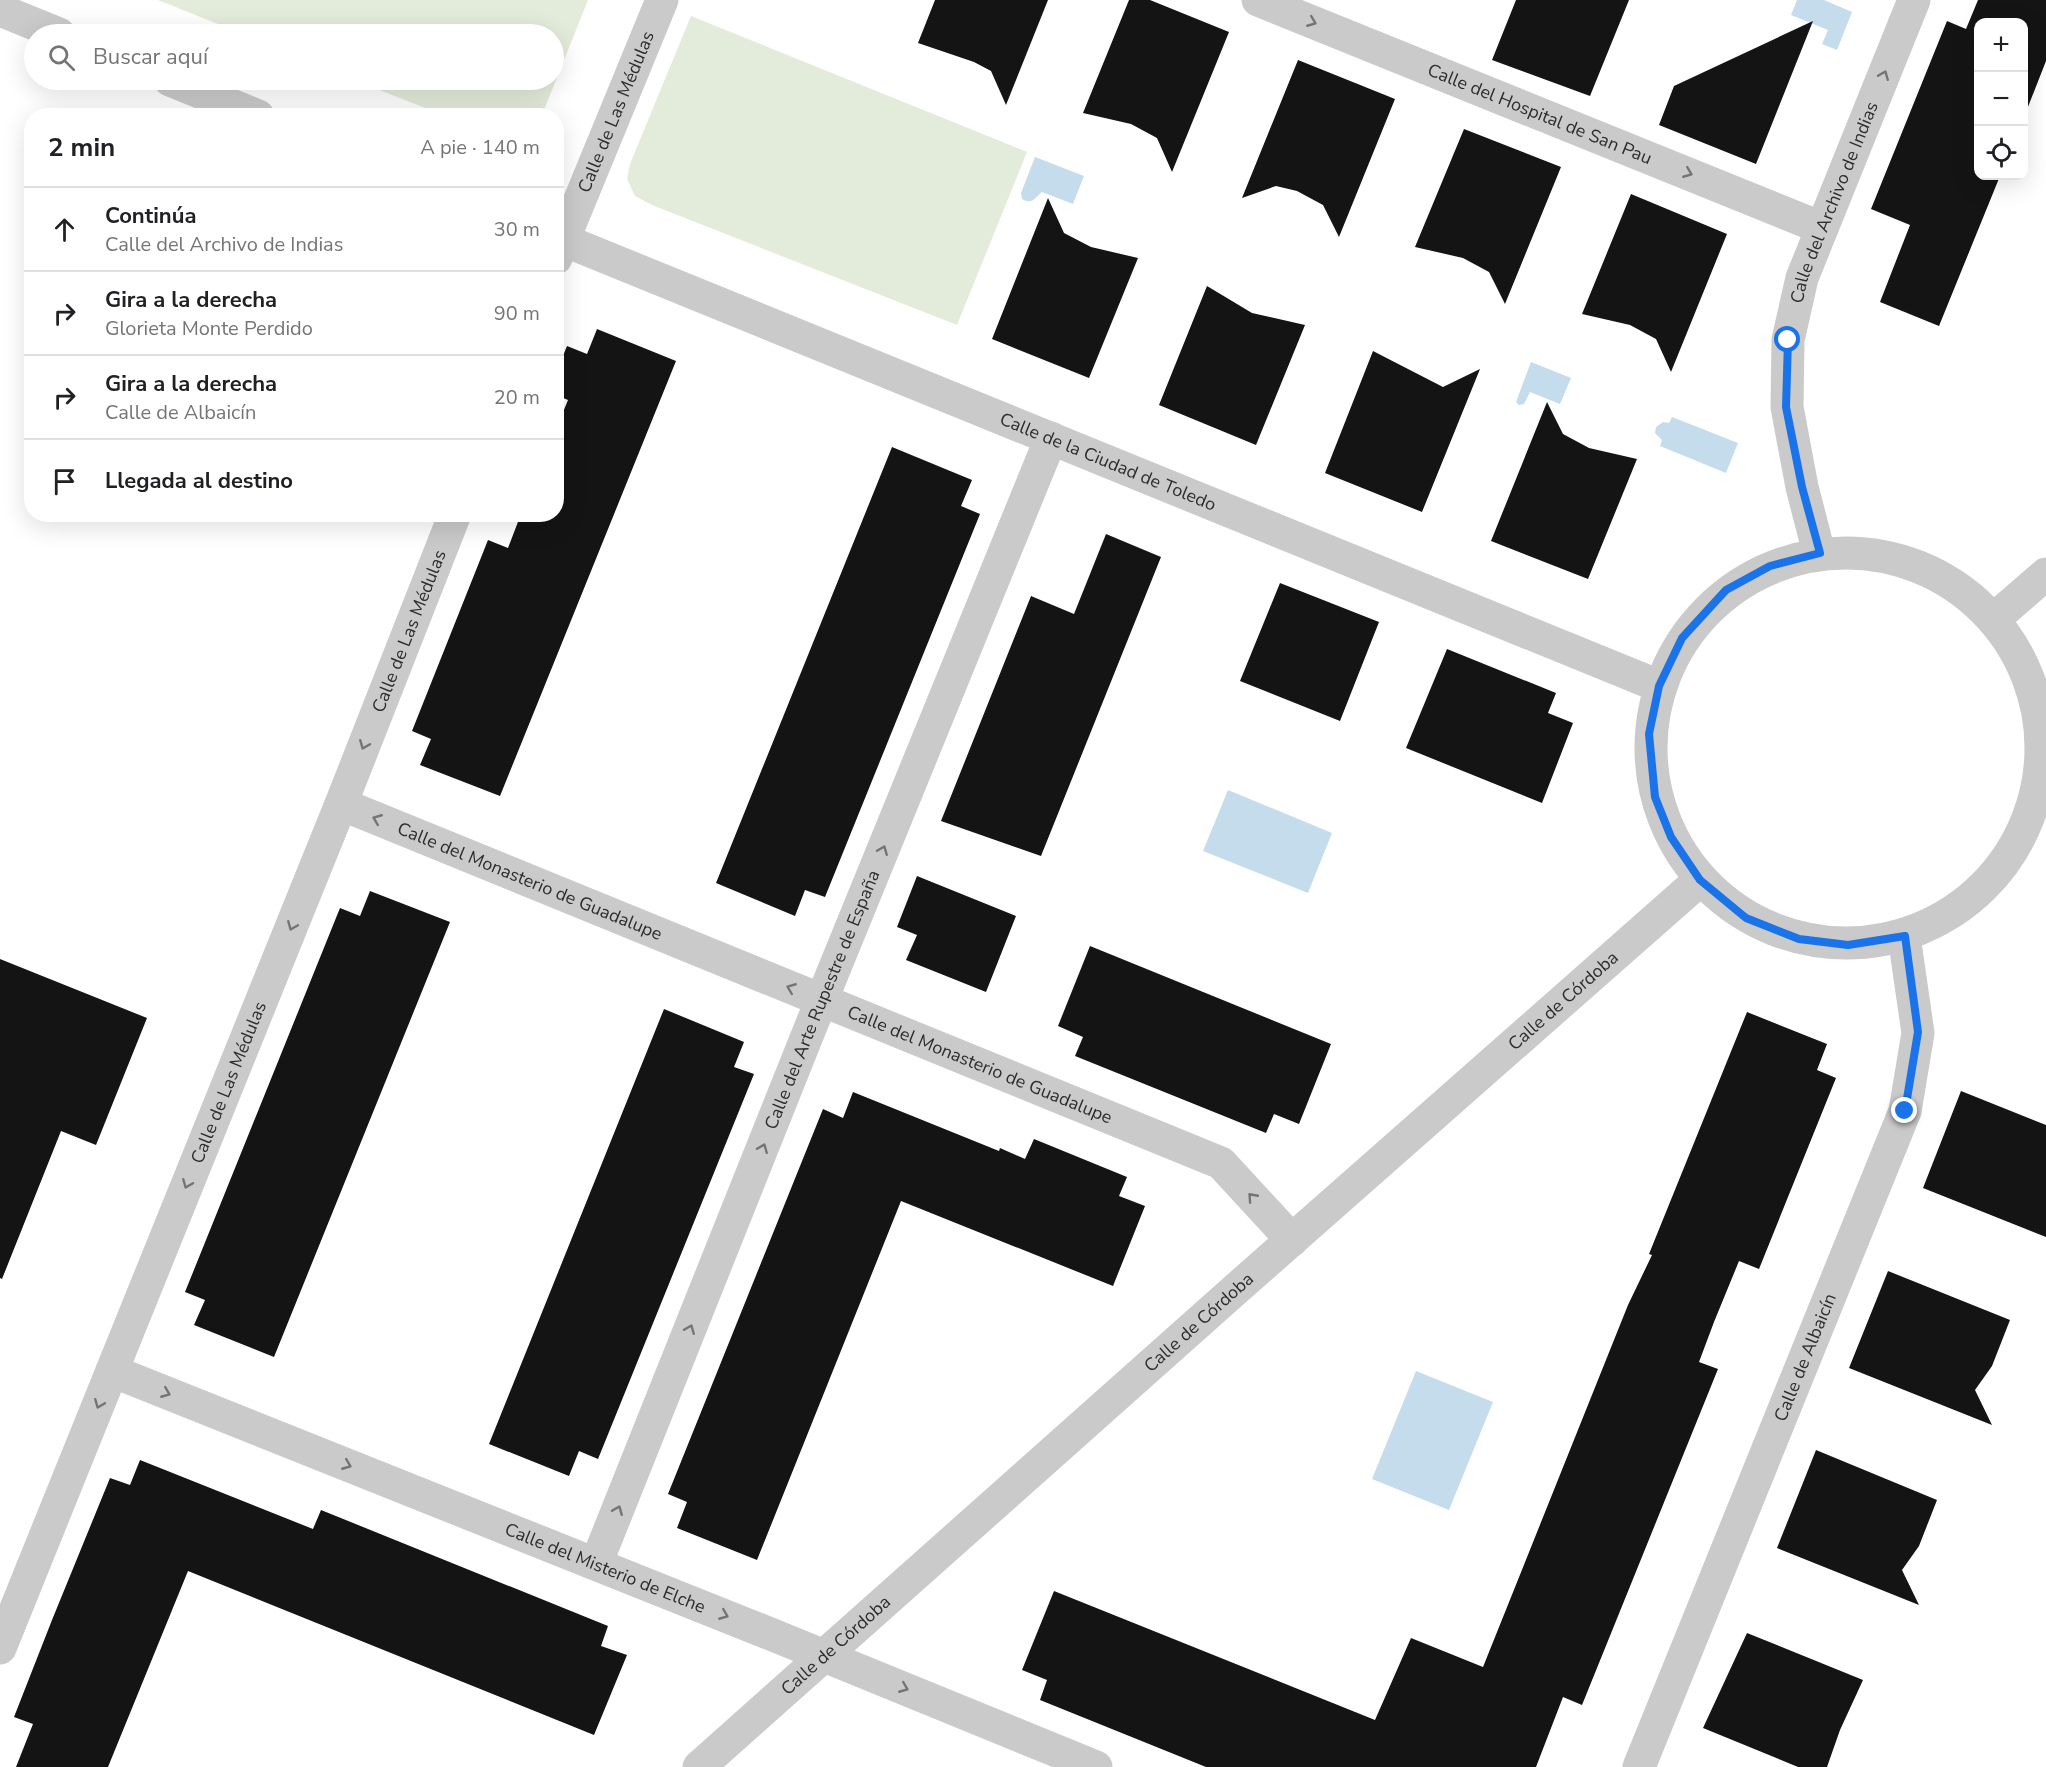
<!DOCTYPE html>
<html lang="es">
<head>
<meta charset="utf-8">
<style>
	body { margin:0; font-family:"Nunito Sans",sans-serif; background:#f2f2f2; color:#202124 }
	.controls { position:absolute; right:18px; top:18px; display:grid; overflow:hidden; border-radius:12px; box-shadow:0 6px 24px #0002 }
	.controls button { width:54px; height:54px; display:grid; place-items:center; padding:0; border:0; border-bottom:2px solid #e0e0e0; background:#fff; color:#202124; font:30px sans-serif }
	.stop { position:absolute; width:18px; height:18px; margin:-14px; border:4px solid #1a73e8; border-radius:50%; background:#fff }
	.stop.end { background:#1a73e8; border-color:#fff; box-shadow:0 2px 6px #0008 }
	.list { margin:0; padding:0; list-style:none }
	h2 { display:flex; justify-content:space-between; align-items:center; height:78px; margin:0; padding:0 24px; font-size:26px }
	h2 small { font-size:20px; font-weight:400; color:#757577 }
	.list li { display:grid; grid-template-columns:39px 1fr auto; gap:18px; align-items:center; box-sizing:border-box; height:84px; padding:0 24px; border-top:2px solid #e0e0e0 }
	.list b { display:block; font-size:22px; white-space:nowrap }
	.list p { margin:0; font-size:20px; white-space:nowrap; color:#757577 }
	.list em { font-size:20px; font-style:normal; color:#757577 }
	.icon { flex:none; width:33px; height:33px; fill:none; stroke:currentColor; stroke-width:2; stroke-linecap:round; stroke-linejoin:round }
	.map { position:relative; flex:none; width:2046px; height:1767px; overflow:hidden }
	.search { position:absolute; background:#fff; box-shadow:0 6px 24px #0002; left:24px; top:24px; width:540px; height:66px; display:flex; align-items:center; gap:15px; box-sizing:border-box; padding:0 21px; border-radius:33px; color:#757577; font-size:22px }
	.panel { position:absolute; background:#fff; box-shadow:0 6px 24px #0002; left:24px; top:108px; width:540px; height:414px; border-radius:24px }
	.map>svg:first-child { display:block }
	.green { fill:#e3ebda }
	.water { fill:#c5dcec }
	.building { fill:#141414 }
	.lines { fill:none; stroke-linecap:round; stroke-linejoin:round }
	.street { stroke:#cacaca; stroke-width:33 }
	.oneway { stroke:#747474 }
	.route { stroke:#1a73e8; stroke-width:8 }
	.labels { text-anchor:middle; dominant-baseline:central; stroke-width:6; stroke-linejoin:round; paint-order:stroke }
	.street-label { font-size:18px; fill:#2d2d2d; stroke:#fff }
</style>
</head>
<body>
<div class="map">
<svg width="2046" height="1767" viewBox="0 0 2046 1767">
	<rect width="100%" height="100%" fill="#fff"/>
	<path class="green" d="M 158,0 L 588,0 L 542,115 L 443,115 L 354,80 L 554,80 L 554,34 L 243,34 Z
		M 691,16 L 1027,152 L 957,325 L 652,205 L 635,196 L 627,179 L 630,164 Z"/>
	<path class="water" d="M 1797,0 L 1824,0 L 1852,12 L 1837,50 L 1822,44 L 1828,30 L 1791,15 Z
		M 1035,157 L 1084,176 L 1073,204 L 1042,192 C 1035,198 1032,205 1022,199 L 1021,193 Z
		M 1531,362 L 1571,378 L 1560,404 L 1530,392 L 1524,404 L 1519,405 L 1516,402 Z
		M 1672,417 L 1738,443 L 1726,473 L 1660,446 L 1662,440 L 1655,433 L 1656,427 L 1663,422 L 1669,423 Z
		M 1228,790 L 1332,833 L 1308,893 L 1203,851 Z
		M 1416,1371 L 1493,1402 L 1449,1510 L 1372,1479 Z"/>
	<path class="building" d="M 935,0 L 1048,0 L 1006,105 L 991,71 L 974,62 L 918,43 Z
		M 1129,0 L 1150,0 L 1229,32 L 1172,172 L 1157,138 L 1131,124 L 1083,113 Z
		M 1516,0 L 1629,0 L 1590,96 L 1492,60 Z
		M 1978,0 L 2046,0 L 2046,61 L 2024,117 L 2024,22 L 1978,22 L 1978,176 L 2000,176 L 1939,326 L 1880,302 L 1910,225 L 1871,209 L 1947,21 L 1966,29 Z
		M 1813,21 L 1756,164 L 1659,125 L 1674,86 Z
		M 1298,60 L 1395,99 L 1339,237 L 1323,205 L 1297,191 L 1276,186 L 1242,198 Z
		M 1464,129 L 1561,167 L 1505,304 L 1489,272 L 1463,258 L 1415,247 Z
		M 1631,194 L 1727,234 L 1671,372 L 1656,339 L 1630,325 L 1582,314 Z
		M 1048,198 L 1064,233 L 1091,247 L 1138,258 L 1089,378 L 992,339 Z
		M 1207,286 L 1252,313 L 1305,325 L 1256,445 L 1159,405 Z
		M 597,329 L 676,361 L 500,796 L 420,765 L 431,739 L 412,731 L 488,540 L 508,548 L 521,514 L 556,514 L 556,429 L 568,400 L 556,395 L 556,373 L 567,346 L 587,354 Z
		M 1373,351 L 1443,387 L 1480,369 L 1422,512 L 1325,473 Z
		M 1547,402 L 1563,434 L 1589,448 L 1637,459 L 1588,579 L 1491,541 Z
		M 892,447 L 972,480 L 961,506 L 980,514 L 825,897 L 805,890 L 795,916 L 716,883 Z
		M 1106,534 L 1161,557 L 1041,856 L 941,821 L 1031,596 L 1074,614 Z
		M 1280,583 L 1379,622 L 1340,721 L 1240,681 Z
		M 1447,649 L 1556,693 L 1548,713 L 1573,723 L 1542,803 L 1406,748 Z
		M 917,876 L 1016,916 L 986,992 L 906,960 L 917,935 L 897,927 Z
		M 370,891 L 450,922 L 274,1357 L 194,1325 L 205,1300 L 185,1292 L 340,908 L 360,916 Z
		M 1090,946 L 1331,1044 L 1299,1124 L 1274,1114 L 1266,1133 L 1075,1056 L 1083,1037 L 1058,1026 Z
		M 0,959 L 147,1018 L 96,1145 L 61,1131 L 2,1279 L 0,1278 Z
		M 664,1009 L 744,1042 L 734,1067 L 754,1074 L 598,1459 L 579,1451 L 569,1476 L 489,1444 Z
		M 1747,1012 L 1827,1044 L 1817,1070 L 1836,1078 L 1759,1269 L 1739,1261 L 1714,1322 L 1699,1362 L 1718,1369 L 1582,1705 L 1563,1697 L 1536,1767 L 1206,1767 L 1040,1700 L 1047,1680 L 1022,1670 L 1054,1591 L 1375,1720 L 1411,1638 L 1483,1667 L 1628,1305 L 1652,1255 L 1649,1254 Z
		M 1961,1091 L 2046,1125 L 2046,1237 L 1923,1188 Z
		M 853,1092 L 999,1151 L 1000,1148 L 1025,1159 L 1034,1139 L 1127,1177 L 1119,1196 L 1145,1206 L 1113,1286 L 901,1201 L 757,1560 L 677,1528 L 687,1502 L 668,1494 L 823,1109 L 843,1118 Z
		M 1888,1271 L 2010,1320 L 1992,1366 L 1975,1390 L 1992,1425 L 1849,1368 Z
		M 1816,1450 L 1937,1500 L 1919,1546 L 1902,1570 L 1919,1605 L 1777,1548 Z
		M 140,1460 L 313,1529 L 321,1510 L 608,1626 L 601,1646 L 627,1655 L 594,1735 L 188,1571 L 108,1767 L 16,1767 L 33,1724 L 14,1717 L 52,1620 L 110,1478 L 130,1485 Z
		M 1747,1633 L 1863,1680 L 1840,1730 L 1827,1767 L 1798,1767 L 1703,1728 Z"/>
	<g class="lines">
		<g class="street">
			<path id="s1" d="M 1258,0 L 1822,228"/>
			<path d="M 0,10 L 59,34"/>
			<path d="M 170,80 L 258,116"/>
			<path id="s2" d="M 556,237 L 1659,686"/>
			<path id="s3" d="M 556,258 L 662,0"/>
			<circle cx="1846" cy="748" r="195"/>
			<path id="s4" d="M 1819,553 L 1802,487 L 1787,407 L 1788,340 L 1802,278 L 1914,0"/>
			<path d="M 1994,619 L 2046,574"/>
			<path id="s5" d="M 341,804 L 1221,1163 L 1292,1240"/>
			<path id="s6" d="M 112,1371 L 773,1635 L 1096,1767"/>
			<path id="s7" d="M 596,1564 L 809,1031 L 1051,438"/>
			<path id="s8" d="M 0,1648 L 341,804 L 455,514"/>
			<path id="s9" d="M 699,1767 L 1236,1289 L 1700,880"/>
			<path id="s10" d="M 1639,1767 L 1905,1111 L 1918,1033 L 1904,936"/>
		</g>
	</g>
	<defs><path id="oneway-chevron" d="M-2-3.5L2.5 0L-2 3.5" fill="none" stroke-width="1.6" stroke-linecap="round" stroke-linejoin="round" transform="scale(1.5)"/></defs>
	<g class="oneway">
		<use href="#oneway-chevron" transform="translate(1312 22) rotate(22)"/>
		<use href="#oneway-chevron" transform="translate(1884 75) rotate(-68)"/>
		<use href="#oneway-chevron" transform="translate(1688 173) rotate(22)"/>
		<use href="#oneway-chevron" transform="translate(364 745) rotate(112)"/>
		<use href="#oneway-chevron" transform="translate(377 819) rotate(-158)"/>
		<use href="#oneway-chevron" transform="translate(883 850) rotate(-68)"/>
		<use href="#oneway-chevron" transform="translate(292 926) rotate(112)"/>
		<use href="#oneway-chevron" transform="translate(791 988) rotate(-158)"/>
		<use href="#oneway-chevron" transform="translate(763 1148) rotate(-68)"/>
		<use href="#oneway-chevron" transform="translate(187 1184) rotate(112)"/>
		<use href="#oneway-chevron" transform="translate(1252 1197) rotate(-132)"/>
		<use href="#oneway-chevron" transform="translate(690 1329) rotate(-68)"/>
		<use href="#oneway-chevron" transform="translate(166 1393) rotate(22)"/>
		<use href="#oneway-chevron" transform="translate(99 1404) rotate(112)"/>
		<use href="#oneway-chevron" transform="translate(347 1465) rotate(22)"/>
		<use href="#oneway-chevron" transform="translate(618 1510) rotate(-68)"/>
		<use href="#oneway-chevron" transform="translate(724 1615) rotate(22)"/>
		<use href="#oneway-chevron" transform="translate(904 1688) rotate(22)"/>
	</g>
	<g class="lines">
		<path class="route" d="M 1788,340 L 1786,407 L 1802,487 L 1820,553 L 1770,566 L 1726,590 L 1682,638 L 1659,686 L 1649,734 L 1655,797 L 1671,837 L 1700,880 L 1746,918 L 1799,939 L 1848,945 L 1905,936 L 1918,1032 L 1905,1111"/>
	</g>
	<g class="labels">
		<g class="street-label">
			<text stroke="none"><textPath href="#s3" startOffset="158">Calle de Las Médulas</textPath></text>
			<text stroke="none"><textPath href="#s1" startOffset="304">Calle del Hospital de San Pau</textPath></text>
			<text stroke="none"><textPath href="#s4" startOffset="362">Calle del Archivo de Indias</textPath></text>
			<text stroke="none"><textPath href="#s2" startOffset="596">Calle de la Ciudad de Toledo</textPath></text>
			<text stroke="none"><textPath href="#s8" startOffset="1096">Calle de Las Médulas</textPath></text>
			<text stroke="none"><textPath href="#s5" startOffset="204">Calle del Monasterio de Guadalupe</textPath></text>
			<text stroke="none"><textPath href="#s7" startOffset="608">Calle del Arte Rupestre de España</textPath></text>
			<text stroke="none"><textPath href="#s9" startOffset="1155">Calle de Córdoba</textPath></text>
			<text stroke="none"><textPath href="#s5" startOffset="690">Calle del Monasterio de Guadalupe</textPath></text>
			<text stroke="none"><textPath href="#s8" startOffset="610">Calle de Las Médulas</textPath></text>
			<text stroke="none"><textPath href="#s9" startOffset="669">Calle de Córdoba</textPath></text>
			<text stroke="none"><textPath href="#s10" startOffset="442">Calle de Albaicín</textPath></text>
			<text stroke="none"><textPath href="#s6" startOffset="531">Calle del Misterio de Elche</textPath></text>
			<text stroke="none"><textPath href="#s9" startOffset="183">Calle de Córdoba</textPath></text>
		</g>
	</g>
</svg>
<div class="controls">
<button>+</button>
<button>−</button>
<button><svg class="icon" aria-label="locate" viewBox="0 0 24 24"><circle cx="12" cy="12" r="6"/><path d="M12 2v4M12 18v4M2 12h4M18 12h4"/></svg></button>
</div>
<div class="stop" style="left:1788px;top:340px"></div>
<div class="stop end" style="left:1905px;top:1111px"></div>
<div class="search"><svg class="icon" aria-label="search" viewBox="0 0 24 24"><circle cx="10" cy="10" r="6"/><path d="M15 15l6 6"/></svg>Buscar aquí</div>
<section class="panel">
<h2>2 min<small>A pie · 140 m</small></h2>
<ul class="list">
<li><svg class="icon" aria-label="ahead" viewBox="0 0 24 24"><path d="M12 20V5M6 11l6-6 6 6"/></svg><div><b>Continúa</b><p>Calle del Archivo de Indias</p></div><em>30 m</em></li>
<li><svg class="icon" aria-label="right" viewBox="0 0 24 24"><path d="M7 20v-9h11M14 6l5 5-5 5"/></svg><div><b>Gira a la derecha</b><p>Glorieta Monte Perdido</p></div><em>90 m</em></li>
<li><svg class="icon" aria-label="right" viewBox="0 0 24 24"><path d="M7 20v-9h11M14 6l5 5-5 5"/></svg><div><b>Gira a la derecha</b><p>Calle de Albaicín</p></div><em>20 m</em></li>
<li><svg class="icon" aria-label="arrive" viewBox="0 0 24 24"><path d="M6 21V4h12l-3 4 3 4H6"/></svg><div><b>Llegada al destino</b></div></li>
</ul>
</section>
</div>
</body>
</html>
